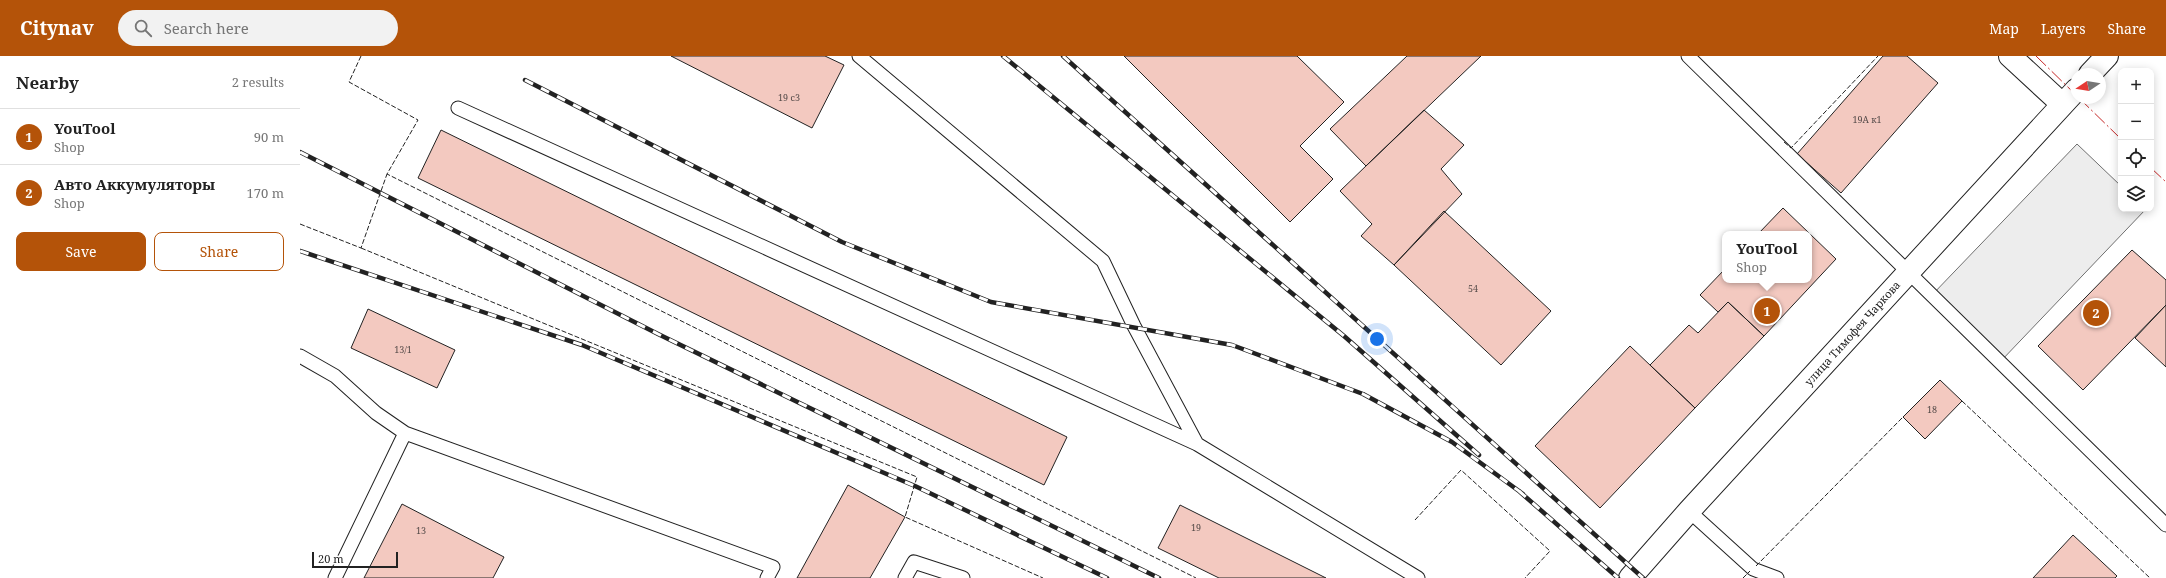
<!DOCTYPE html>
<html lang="en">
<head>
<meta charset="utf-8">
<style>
	body { margin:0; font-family:"Noto Serif",serif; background:#f2f2f2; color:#222 }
	.controls { position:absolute; right:12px; top:12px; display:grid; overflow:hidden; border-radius:8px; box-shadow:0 2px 10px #0003 }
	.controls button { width:36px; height:36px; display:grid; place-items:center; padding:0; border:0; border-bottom:1px solid #e0e0e0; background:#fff; color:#222; font:20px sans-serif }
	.compass { position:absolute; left:1770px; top:12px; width:36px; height:36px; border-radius:50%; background:#fff; box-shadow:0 2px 10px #0003; rotate:258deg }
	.scale { position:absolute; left:12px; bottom:10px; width:86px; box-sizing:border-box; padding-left:4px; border:2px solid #222; border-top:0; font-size:11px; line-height:14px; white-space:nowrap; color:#222; -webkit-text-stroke:3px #fff; paint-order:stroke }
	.you { position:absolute; left:1077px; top:283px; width:14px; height:14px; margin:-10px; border:3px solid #fff; border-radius:50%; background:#1a73e8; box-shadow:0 0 0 6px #1a73e833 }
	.badge { display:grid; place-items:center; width:26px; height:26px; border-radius:50%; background:#b45309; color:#fff; font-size:13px; font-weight:700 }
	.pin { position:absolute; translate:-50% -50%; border:2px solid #fff; box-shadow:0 1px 4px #0006 }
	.popup { position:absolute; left:1422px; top:175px; width:90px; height:52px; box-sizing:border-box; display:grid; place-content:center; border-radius:8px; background:#fff; filter:drop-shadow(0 1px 3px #0005); font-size:13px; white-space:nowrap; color:#767676 }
	.popup b { font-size:15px; color:#222 }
	.popup::after { content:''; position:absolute; left:50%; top:100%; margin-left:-8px; border:8px solid transparent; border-top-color:#fff }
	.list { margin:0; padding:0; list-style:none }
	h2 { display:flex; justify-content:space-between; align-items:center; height:52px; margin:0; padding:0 16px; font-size:17px }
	h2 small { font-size:13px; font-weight:400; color:#767676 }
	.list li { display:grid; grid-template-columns:26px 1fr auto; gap:12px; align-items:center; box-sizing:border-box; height:56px; padding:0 16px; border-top:1px solid #e0e0e0 }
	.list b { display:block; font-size:15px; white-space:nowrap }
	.list p { margin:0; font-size:13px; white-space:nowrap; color:#767676 }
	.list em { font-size:13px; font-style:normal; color:#767676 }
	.actions { display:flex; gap:8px; padding:12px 16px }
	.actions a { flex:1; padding:9px 0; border:1px solid #b45309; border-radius:8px; text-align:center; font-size:14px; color:#b45309 }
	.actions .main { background:#b45309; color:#fff }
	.icon { flex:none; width:22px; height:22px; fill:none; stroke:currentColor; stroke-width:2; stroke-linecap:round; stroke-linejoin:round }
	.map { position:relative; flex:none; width:1866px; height:522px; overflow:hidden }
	header { display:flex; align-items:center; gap:24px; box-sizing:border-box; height:56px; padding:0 20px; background:#b45309; color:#fff }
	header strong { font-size:19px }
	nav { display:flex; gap:22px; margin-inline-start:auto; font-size:14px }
	.search { width:280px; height:36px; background:#f2f2f2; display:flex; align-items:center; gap:10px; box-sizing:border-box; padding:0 14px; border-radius:22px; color:#767676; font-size:15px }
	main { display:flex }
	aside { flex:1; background:#fff }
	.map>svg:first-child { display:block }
	.parking { fill:#ededed; stroke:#6f6f6f }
	.building { fill:#f3c9c0; stroke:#222 }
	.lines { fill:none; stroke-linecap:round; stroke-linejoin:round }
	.lane-casing { stroke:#222; stroke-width:15 }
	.street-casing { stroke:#222; stroke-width:24 }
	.secondary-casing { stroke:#222; stroke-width:24 }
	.lane { stroke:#fff; stroke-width:13 }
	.street { stroke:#fff; stroke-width:22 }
	.secondary { stroke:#fff; stroke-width:22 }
	.rail-casing { stroke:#222; stroke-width:4.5 }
	.rail { stroke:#fff; stroke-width:3; stroke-dasharray:9; stroke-linecap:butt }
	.fence { stroke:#222; stroke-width:1; stroke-dasharray:5 2; stroke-linecap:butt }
	.power { stroke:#c62828; stroke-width:1; stroke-dasharray:14 3 2 3; stroke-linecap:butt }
	.labels { text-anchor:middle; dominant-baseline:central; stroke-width:3; stroke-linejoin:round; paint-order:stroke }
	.number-label { font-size:9px; fill:#564c4a }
	.street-label { font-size:11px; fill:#222; stroke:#fff }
</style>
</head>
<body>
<header>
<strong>Citynav</strong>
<div class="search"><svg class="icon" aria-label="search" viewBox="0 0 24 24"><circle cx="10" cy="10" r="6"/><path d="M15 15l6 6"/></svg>Search here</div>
<nav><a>Map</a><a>Layers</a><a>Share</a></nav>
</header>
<main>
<aside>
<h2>Nearby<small>2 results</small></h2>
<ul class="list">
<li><span class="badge">1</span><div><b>YouTool</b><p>Shop</p></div><em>90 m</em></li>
<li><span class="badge">2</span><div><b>Авто Аккумуляторы</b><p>Shop</p></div><em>170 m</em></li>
</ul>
<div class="actions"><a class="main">Save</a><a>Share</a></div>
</aside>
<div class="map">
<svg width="1866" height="522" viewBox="0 0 1866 522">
	<rect width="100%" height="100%" fill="#fff"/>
	<path class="parking" d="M 1777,88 L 1821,130 L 1821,153 L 1846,153 L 1700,306 L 1631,240 Z"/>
	<path class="building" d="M 371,0 L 525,0 L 544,9 L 512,72 Z
		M 824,0 L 997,0 L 1044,46 L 1000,90 L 1033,123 L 990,166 Z
		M 1107,0 L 1181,0 L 1066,110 L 1030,73 Z
		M 1583,0 L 1607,0 L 1638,27 L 1541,137 L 1497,98 Z
		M 1124,54 L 1164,89 L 1141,113 L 1162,138 L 1094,209 L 1061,180 L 1072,168 L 1040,135 Z
		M 141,74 L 767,381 L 744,429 L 118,122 Z
		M 1483,152 L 1536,203 L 1464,280 L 1428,246 L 1418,256 L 1400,239 L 1425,213 L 1425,224 L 1509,224 L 1509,178 L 1458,178 Z
		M 1144,155 L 1251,255 L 1201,309 L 1094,209 Z
		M 1832,194 L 1866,224 L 1866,249 L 1783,334 L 1738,290 Z
		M 1428,246 L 1464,280 L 1395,352 L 1350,309 L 1389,269 L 1398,277 Z
		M 1866,249 L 1866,311 L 1835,282 Z
		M 68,253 L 155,294 L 137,332 L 51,292 Z
		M 1330,290 L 1395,352 L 1300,452 L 1235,390 Z
		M 1640,324 L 1662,345 L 1625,383 L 1603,361 Z
		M 548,429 L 605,461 L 570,522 L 497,522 Z
		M 102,448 L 204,501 L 193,522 L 64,522 Z
		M 880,449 L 1026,522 L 919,522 L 858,492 Z
		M 1773,479 L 1817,520 L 1815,522 L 1733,522 Z"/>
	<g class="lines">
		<defs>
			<path id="lane" d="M 559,0 L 803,205 L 834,270 L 897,388 L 1118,522
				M 1388,0 L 1866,469
				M 158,52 L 897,388
				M 0,300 L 35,320 L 76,357 L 105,377 L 35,522
				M 105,377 L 473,511 L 467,522
				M 1389,455 L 1453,513 L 1477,522
				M 605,522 L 614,506 L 663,522"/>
			<path id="street" d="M 1710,0 L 1762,48"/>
			<path id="secondary" d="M 1790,18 L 1807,0
				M 1330,522 L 1389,455 L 1776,34"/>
		</defs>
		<use href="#lane" class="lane-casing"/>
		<use href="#street" class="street-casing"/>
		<use href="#secondary" class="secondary-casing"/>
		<use href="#lane" class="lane"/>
		<use href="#street" class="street"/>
		<use href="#secondary" class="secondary"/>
		<defs>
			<path id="rail" d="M 703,0 L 1044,280 L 1179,399
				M 763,0 L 1343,522
				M 225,24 L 542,186 L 691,246 L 932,289 L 1063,338 L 1152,386 L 1223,438
				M 0,96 L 358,278 L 859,522
				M 0,195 L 282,289 L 615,430 L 807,522
				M 1219,435 L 1318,522"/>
		</defs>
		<use href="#rail" class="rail-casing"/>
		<use href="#rail" class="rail"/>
		<path class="fence" d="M 61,0 L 49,26 L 118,64 L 87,118 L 896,522
			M 1484,86 L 1491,92 L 1578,0
			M 0,168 L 61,192 L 87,118
			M 61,192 L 617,421 L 605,461 L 743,522
			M 1662,345 L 1850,522
			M 1115,464 L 1161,414 L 1250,495 L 1225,522
			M 1456,510 L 1603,361
			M 1443,522 L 1450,515"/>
		<path class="power" d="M 1736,0 L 1776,39
			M 1779,42 L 1821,83
			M 1851,112 L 1866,126"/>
	</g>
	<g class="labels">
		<g class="number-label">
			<text x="489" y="41">19 с3</text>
			<text x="1567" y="63">19А к1</text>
			<text x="1173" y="232">54</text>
			<text x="103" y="293">13/1</text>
			<text x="1632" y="353">18</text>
			<text x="896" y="471">19</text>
			<text x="121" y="474">13</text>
		</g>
		<g class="street-label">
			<text transform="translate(1552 277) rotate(-48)">улица Тимофея Чаркова</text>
		</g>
	</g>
</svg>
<div class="controls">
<button>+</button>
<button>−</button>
<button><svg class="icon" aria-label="locate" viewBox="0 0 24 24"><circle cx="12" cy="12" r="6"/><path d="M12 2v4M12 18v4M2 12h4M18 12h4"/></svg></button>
<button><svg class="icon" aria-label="layers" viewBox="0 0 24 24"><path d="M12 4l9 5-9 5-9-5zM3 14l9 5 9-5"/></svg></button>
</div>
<svg class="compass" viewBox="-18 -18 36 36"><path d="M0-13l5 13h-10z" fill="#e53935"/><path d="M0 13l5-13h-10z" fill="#767676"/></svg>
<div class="scale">20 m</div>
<div class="you"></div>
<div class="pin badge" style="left:1467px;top:255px">1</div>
<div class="popup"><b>YouTool</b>Shop</div>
<div class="pin badge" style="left:1796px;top:257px">2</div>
</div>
</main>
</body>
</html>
